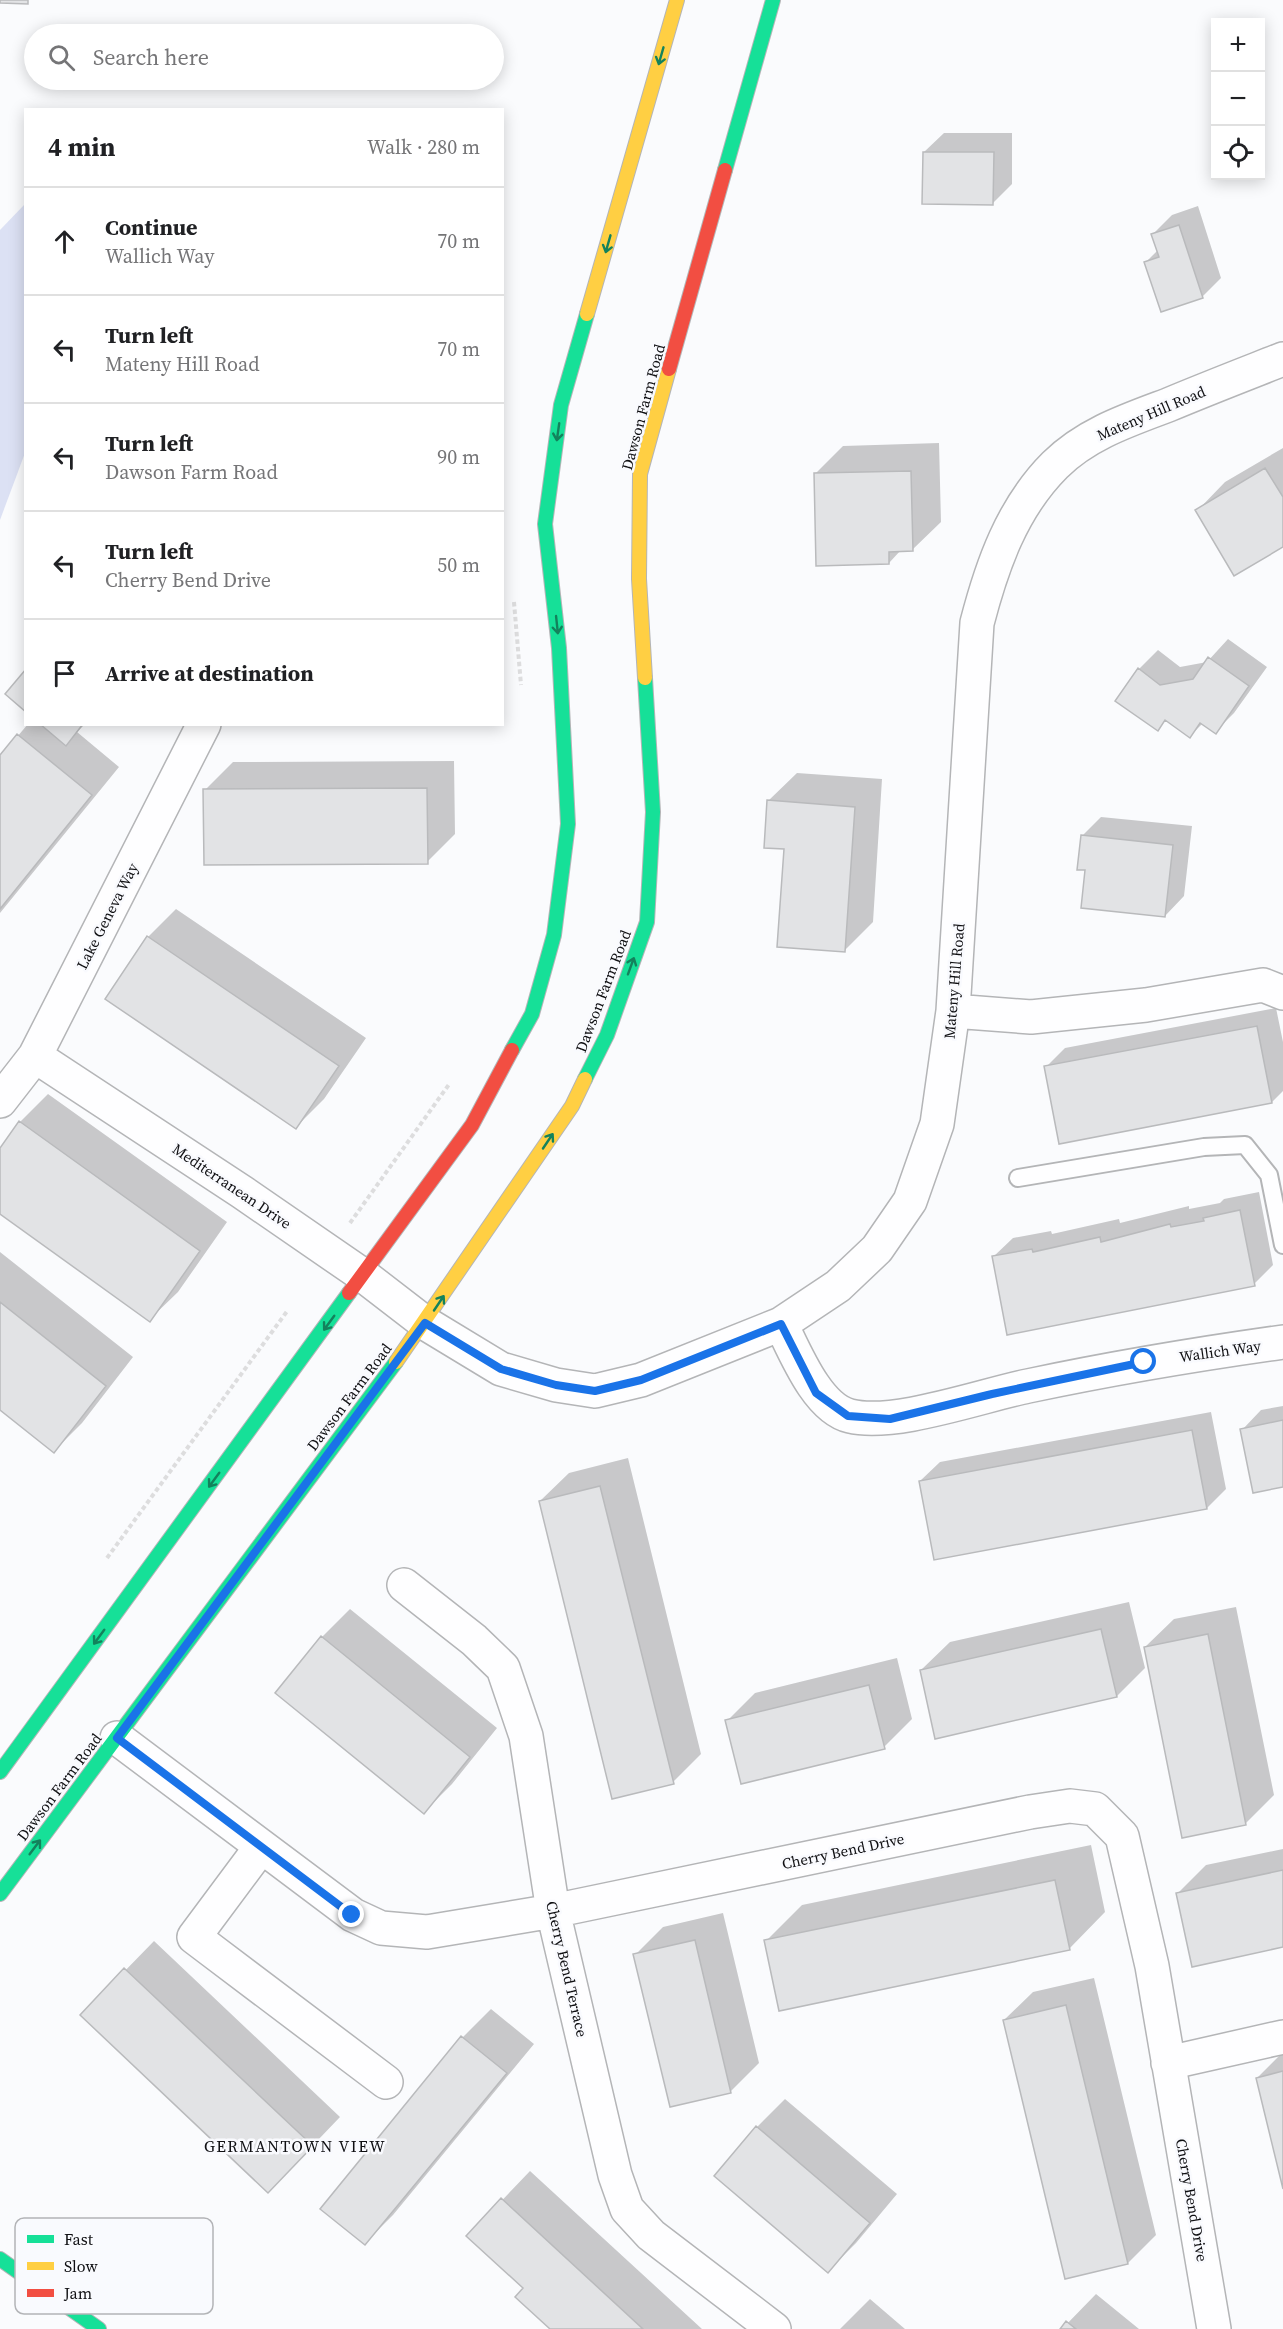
<!DOCTYPE html>
<html lang="en">
<head>
<meta charset="utf-8">
<style>
	body { margin:0; font-family:"Source Serif 4",serif; background:#f6f6f6; color:#202124 }
	.controls { position:absolute; right:18px; top:18px; display:grid; overflow:hidden; border-radius:0px; box-shadow:0 3px 15px #0003 }
	.controls button { width:54px; height:54px; display:grid; place-items:center; padding:0; border:0; border-bottom:2px solid #e0e0e0; background:#fff; color:#202124; font:30px sans-serif }
	.stop { position:absolute; width:18px; height:18px; margin:-14px; border:4px solid #1a73e8; border-radius:50%; background:#fff }
	.stop.end { background:#1a73e8; border-color:#fff; box-shadow:0 2px 6px #0008 }
	.list { margin:0; padding:0; list-style:none }
	h2 { display:flex; justify-content:space-between; align-items:center; height:78px; margin:0; padding:0 24px; font-size:26px }
	h2 small { font-size:20px; font-weight:400; color:#757577 }
	.list li { display:grid; grid-template-columns:39px 1fr auto; gap:18px; align-items:center; box-sizing:border-box; height:108px; padding:0 24px; border-top:2px solid #e0e0e0 }
	.list b { display:block; font-size:22px; white-space:nowrap }
	.list p { margin:0; font-size:20px; white-space:nowrap; color:#757577 }
	.list em { font-size:20px; font-style:normal; color:#757577 }
	.icon { flex:none; width:33px; height:33px; fill:none; stroke:currentColor; stroke-width:2; stroke-linecap:round; stroke-linejoin:round }
	.map { position:relative; flex:none; width:1283px; height:2329px; overflow:hidden }
	.search { position:absolute; background:#fff; box-shadow:0 3px 15px #0003; left:24px; top:24px; width:480px; height:66px; display:flex; align-items:center; gap:15px; box-sizing:border-box; padding:0 21px; border-radius:33px; color:#757577; font-size:22px }
	.panel { position:absolute; background:#fff; box-shadow:0 3px 15px #0003; left:24px; top:108px; width:480px; height:618px; border-radius:0px }
	.map>svg:first-child { display:block }
	.green { fill:#dce1f4 }
	.shadow { fill:#0003 }
	.building { fill:#e2e3e5; stroke:#b9babc; stroke-width:1.5 }
	.lines { fill:none; stroke-linecap:round; stroke-linejoin:round }
	.lane-casing { stroke:#b4b5b7; stroke-width:20 }
	.street-casing { stroke:#b4b5b7; stroke-width:36 }
	.fast-casing { stroke:#b4b5b7; stroke-width:16 }
	.slow-casing { stroke:#b4b5b7; stroke-width:16 }
	.jam-casing { stroke:#b4b5b7; stroke-width:16 }
	.path { stroke:#ddddde; stroke-width:4; stroke-dasharray:4.5 3; stroke-linecap:butt }
	.lane { stroke:#fefeff; stroke-width:16 }
	.street { stroke:#fefeff; stroke-width:33 }
	.fast { stroke:#16e098; stroke-width:14 }
	.slow { stroke:#ffcf43; stroke-width:14 }
	.jam { stroke:#f24e42; stroke-width:14 }
	.oneway { stroke:#13825c }
	.route { stroke:#1a73e8; stroke-width:8 }
	.labels { text-anchor:middle; dominant-baseline:central; stroke-width:5; stroke-linejoin:round; paint-order:stroke }
	.street-label { font-size:15px; fill:#0f0f12; stroke:#f9fafe }
	.neighbourhood-label { font-size:16px; letter-spacing:1.5px; fill:#0f0f12; stroke:#f9fafe }
	.key { fill:#f9fafe; stroke:#b3b4b7; stroke-width:1.5 }
	.key-label { font-size:16px; fill:#0f0f12 }
</style>
</head>
<body>
<div class="map">
<svg width="1283" height="2329" viewBox="0 0 1283 2329">
	<rect width="100%" height="100%" fill="#fafbfd"/>
	<path class="green" d="M 25,204 L 25,453 L 0,520 L 0,230 Z"/>
	<path class="shadow" d="M 944,133 L 1012,133 L 1012,184 L 993,203 L 924,152 Z
		M 1198,206 L 1221,278 L 1202,297 L 1146,262 L 1158,250 L 1153,234 L 1172,215 Z
		M 939,443 L 941,522 L 912,550 L 901,550 L 889,563 L 815,474 L 843,446 Z
		M 1283,448 L 1283,546 L 1197,511 L 1225,482 Z
		M 1228,639 L 1267,667 L 1234,713 L 1215,732 L 1203,723 L 1190,736 L 1167,719 L 1157,729 L 1139,669 L 1158,650 L 1180,667 L 1207,662 Z
		M 28,724 L 85,724 L 77,732 L 119,767 L 0,913 L 0,757 Z
		M 454,761 L 455,834 L 427,862 L 205,790 L 233,762 Z
		M 797,773 L 882,779 L 873,922 L 845,950 L 786,848 L 768,801 Z
		M 1101,817 L 1192,826 L 1184,896 L 1165,916 L 1087,869 L 1082,836 Z
		M 176,909 L 366,1038 L 324,1099 L 296,1127 L 148,937 Z
		M 1276,1008 L 1283,1042 L 1283,1091 L 1272,1102 L 1046,1067 L 1065,1048 Z
		M 48,1094 L 227,1222 L 178,1292 L 149,1320 L 0,1212 L 0,1151 L 20,1122 Z
		M 1259,1192 L 1273,1265 L 1254,1284 L 993,1257 L 1013,1238 L 1051,1231 L 1052,1234 L 1119,1219 L 1120,1223 L 1189,1206 L 1189,1209 L 1220,1203 L 1224,1199 Z
		M 0,1252 L 133,1357 L 82,1423 L 54,1451 L 0,1408 Z
		M 1283,1406 L 1283,1485 L 1242,1430 L 1261,1410 Z
		M 1211,1412 L 1226,1489 L 1207,1508 L 920,1481 L 940,1462 Z
		M 628,1458 L 701,1754 L 673,1782 L 540,1501 L 569,1473 Z
		M 1129,1602 L 1145,1668 L 1117,1696 L 921,1670 L 950,1642 Z
		M 1236,1607 L 1274,1795 L 1246,1823 L 1145,1647 L 1174,1619 Z
		M 350,1609 L 497,1728 L 452,1784 L 424,1812 L 277,1692 L 322,1637 Z
		M 897,1658 L 912,1719 L 884,1747 L 727,1721 L 755,1693 Z
		M 1091,1845 L 1105,1912 L 1069,1949 L 766,1941 L 802,1905 Z
		M 1283,1849 L 1283,1946 L 1178,1893 L 1206,1865 Z
		M 723,1913 L 759,2063 L 731,2091 L 671,2106 L 635,1955 L 663,1927 Z
		M 154,1941 L 340,2117 L 296,2163 L 82,2015 Z
		M 1094,1978 L 1156,2235 L 1128,2263 L 1004,2020 L 1033,1992 Z
		M 491,2009 L 534,2044 L 393,2215 L 365,2243 L 322,2208 L 463,2037 Z
		M 1283,2052 L 1283,2183 L 1257,2078 Z
		M 785,2099 L 897,2194 L 856,2243 L 828,2271 L 757,2127 Z
		M 530,2171 L 702,2329 L 552,2329 L 525,2288 L 468,2236 Z
		M 1096,2294 L 1139,2329 L 1062,2329 Z
		M 870,2299 L 905,2329 L 840,2329 Z"/>
	<path class="building" d="M 0,0 L 28,0 L 28,4 L 0,3 Z
		M 923,152 L 994,152 L 993,205 L 922,204 Z
		M 1179,225 L 1203,298 L 1161,312 L 1144,262 L 1159,257 L 1151,234 Z
		M 1265,468 L 1283,497 L 1283,547 L 1234,576 L 1195,510 Z
		M 911,471 L 913,551 L 889,552 L 889,564 L 816,566 L 814,473 Z
		M 1208,657 L 1249,686 L 1216,734 L 1200,723 L 1190,738 L 1165,720 L 1158,731 L 1115,701 L 1138,668 L 1160,685 L 1193,679 Z
		M 26,669 L 26,712 L 5,694 Z
		M 40,724 L 83,724 L 66,746 Z
		M 17,734 L 92,795 L 0,909 L 0,755 Z
		M 427,788 L 428,864 L 204,865 L 203,789 Z
		M 767,800 L 855,807 L 845,952 L 777,947 L 784,849 L 764,848 Z
		M 1081,835 L 1173,845 L 1165,917 L 1081,908 L 1085,870 L 1077,870 Z
		M 147,936 L 339,1066 L 296,1129 L 105,999 Z
		M 1257,1026 L 1272,1103 L 1059,1144 L 1044,1066 Z
		M 19,1121 L 200,1251 L 150,1322 L 0,1214 L 0,1148 Z
		M 1240,1210 L 1255,1286 L 1007,1335 L 992,1256 L 1032,1249 L 1033,1252 L 1100,1237 L 1101,1242 L 1170,1224 L 1171,1227 L 1204,1221 L 1203,1218 Z
		M 0,1302 L 106,1386 L 54,1453 L 0,1410 Z
		M 1283,1420 L 1283,1487 L 1253,1493 L 1240,1429 Z
		M 1192,1430 L 1207,1509 L 934,1560 L 919,1481 Z
		M 600,1486 L 674,1784 L 612,1799 L 539,1501 Z
		M 1101,1629 L 1117,1697 L 935,1739 L 920,1670 Z
		M 1208,1634 L 1246,1825 L 1182,1838 L 1144,1647 Z
		M 321,1636 L 470,1757 L 424,1814 L 275,1693 Z
		M 869,1685 L 885,1749 L 741,1784 L 725,1720 Z
		M 1283,1870 L 1283,1947 L 1192,1967 L 1176,1893 Z
		M 1055,1880 L 1070,1950 L 779,2011 L 764,1940 Z
		M 695,1940 L 731,2093 L 670,2107 L 633,1954 Z
		M 124,1968 L 313,2146 L 268,2193 L 80,2015 Z
		M 1066,2005 L 1128,2264 L 1065,2279 L 1003,2020 Z
		M 461,2036 L 507,2073 L 365,2245 L 320,2209 Z
		M 1283,2071 L 1283,2189 L 1256,2078 Z
		M 756,2126 L 870,2223 L 828,2273 L 714,2176 Z
		M 501,2198 L 643,2329 L 550,2329 L 515,2297 L 523,2288 L 466,2236 Z
		M 1066,2321 L 1076,2329 L 1060,2329 Z"/>
	<g class="lines">
		<defs>
			<path id="lane" d="M 1018,1178 L 1204,1147 L 1245,1145 L 1269,1175 L 1283,1245"/>
			<path id="street" d="M 953,1011 L 1031,1017 L 1146,1005 L 1263,985 L 1283,993
				M 35,1056 L 242,1192 L 364,1276 L 425,1323 L 501,1369 L 556,1385 L 595,1391 L 641,1380 L 781,1324 L 838,1286 L 877,1249 L 910,1201 L 937,1124 L 953,1011 L 977,623 C 992,565 1012,508 1055,465 C 1086,434 1128,420 1168,405 C 1206,389 1245,374 1283,359
				M 0,1101 L 35,1056 L 204,724
				M 781,1324 C 795,1352 817,1408 850,1416 C 894,1427 980,1396 1028,1386 C 1113,1368 1197,1354 1283,1342
				M 404,1585 L 474,1640 L 503,1668 L 526,1736 L 553,1911 L 615,2175 L 627,2209 L 651,2235 L 774,2329
				M 117,1738 L 353,1915 L 381,1928 L 427,1932 L 553,1911 L 1030,1812 L 1070,1806 L 1095,1809 L 1122,1836 L 1152,1966 L 1214,2329
				M 261,1847 L 194,1937 L 386,2082
				M 1168,2063 L 1283,2037"/>
			<path id="fast" d="M 725,170 L 773,0
				M 512,1050 L 532,1014 L 554,935 L 568,824 L 559,648 L 545,524 L 561,405 L 587,314
				M 585,1079 L 607,1035 L 647,922 L 653,812 L 645,678
				M 0,1772 L 349,1293
				M 0,1894 L 396,1362
				M 0,2259 L 99,2329"/>
			<path id="slow" d="M 587,314 L 677,0
				M 645,678 L 639,579 L 640,474 L 669,369
				M 396,1362 L 572,1106 L 585,1079"/>
			<path id="jam" d="M 669,369 L 725,170
				M 349,1293 L 472,1125 L 512,1050"/>
		</defs>
		<use href="#lane" class="lane-casing"/>
		<use href="#street" class="street-casing"/>
		<use href="#fast" class="fast-casing"/>
		<use href="#slow" class="slow-casing"/>
		<use href="#jam" class="jam-casing"/>
		<path class="path" d="M 514,602 L 521,685
			M 350,1223 L 450,1083
			M 107,1558 L 288,1310"/>
		<use href="#lane" class="lane"/>
		<use href="#street" class="street"/>
		<use href="#fast" class="fast"/>
		<use href="#slow" class="slow"/>
		<use href="#jam" class="jam"/>
	</g>
	<defs><path id="oneway-shaft" d="M-6 0H5M1.5-3L5.5 0L1.5 3" fill="none" stroke-width="1.6" stroke-linecap="round" stroke-linejoin="round" transform="scale(1.5)"/></defs>
	<g class="oneway">
		<use href="#oneway-shaft" transform="translate(661 56) rotate(106)"/>
		<use href="#oneway-shaft" transform="translate(608 244) rotate(106)"/>
		<use href="#oneway-shaft" transform="translate(558 432) rotate(98)"/>
		<use href="#oneway-shaft" transform="translate(557 625) rotate(84)"/>
		<use href="#oneway-shaft" transform="translate(631 966) rotate(-70)"/>
		<use href="#oneway-shaft" transform="translate(548 1141) rotate(-56)"/>
		<use href="#oneway-shaft" transform="translate(439 1303) rotate(-56)"/>
		<use href="#oneway-shaft" transform="translate(329 1323) rotate(126)"/>
		<use href="#oneway-shaft" transform="translate(214 1480) rotate(126)"/>
		<use href="#oneway-shaft" transform="translate(99 1637) rotate(126)"/>
		<use href="#oneway-shaft" transform="translate(35 1847) rotate(-53)"/>
	</g>
	<g class="lines">
		<path class="route" d="M 352,1915 L 117,1738 L 425,1323 L 501,1369 L 556,1385 L 595,1391 L 641,1380 L 781,1324 L 816,1393 L 848,1416 L 890,1419 L 992,1394 L 1144,1362"/>
	</g>
	<g class="labels">
		<g class="street-label">
			<text transform="translate(643 407) rotate(-75)">Dawson Farm Road</text>
			<text transform="translate(1151 413) rotate(-23)">Mateny Hill Road</text>
			<text transform="translate(107 916) rotate(-63)">Lake Geneva Way</text>
			<text transform="translate(954 981) rotate(-85)">Mateny Hill Road</text>
			<text transform="translate(603 991) rotate(-69)">Dawson Farm Road</text>
			<text transform="translate(232 1186) rotate(34)">Mediterranean Drive</text>
			<text transform="translate(1220 1351) rotate(-8)">Wallich Way</text>
			<text transform="translate(349 1397) rotate(-53)">Dawson Farm Road</text>
			<text transform="translate(59 1787) rotate(-53)">Dawson Farm Road</text>
			<text transform="translate(843 1851) rotate(-12)">Cherry Bend Drive</text>
			<text transform="translate(567 1969) rotate(77)">Cherry Bend Terrace</text>
			<text transform="translate(1192 2200) rotate(80)">Cherry Bend Drive</text>
		</g>
		<g class="neighbourhood-label">
			<text x="295" y="2146">GERMANTOWN VIEW</text>
		</g>
	</g>
	<rect x="15" y="2218" width="198" height="96" rx="9" class="key"/>
	<rect x="27" y="2235" width="27" height="8" fill="#16e098"/>
	<rect x="27" y="2262" width="27" height="8" fill="#ffcf43"/>
	<rect x="27" y="2289" width="27" height="8" fill="#f24e42"/>
	<g class="key-label">
		<text x="64" y="2245">Fast</text>
		<text x="64" y="2272">Slow</text>
		<text x="64" y="2299">Jam</text>
	</g>
</svg>
<div class="controls">
<button>+</button>
<button>−</button>
<button><svg class="icon" aria-label="locate" viewBox="0 0 24 24"><circle cx="12" cy="12" r="6"/><path d="M12 2v4M12 18v4M2 12h4M18 12h4"/></svg></button>
</div>
<div class="stop" style="left:1144px;top:1362px"></div>
<div class="stop end" style="left:352px;top:1915px"></div>
<div class="search"><svg class="icon" aria-label="search" viewBox="0 0 24 24"><circle cx="10" cy="10" r="6"/><path d="M15 15l6 6"/></svg>Search here</div>
<section class="panel">
<h2>4 min<small>Walk · 280 m</small></h2>
<ul class="list">
<li><svg class="icon" aria-label="ahead" viewBox="0 0 24 24"><path d="M12 20V5M6 11l6-6 6 6"/></svg><div><b>Continue</b><p>Wallich Way</p></div><em>70 m</em></li>
<li><svg class="icon" aria-label="left" viewBox="0 0 24 24"><path d="M17 20v-9H6M10 6l-5 5 5 5"/></svg><div><b>Turn left</b><p>Mateny Hill Road</p></div><em>70 m</em></li>
<li><svg class="icon" aria-label="left" viewBox="0 0 24 24"><path d="M17 20v-9H6M10 6l-5 5 5 5"/></svg><div><b>Turn left</b><p>Dawson Farm Road</p></div><em>90 m</em></li>
<li><svg class="icon" aria-label="left" viewBox="0 0 24 24"><path d="M17 20v-9H6M10 6l-5 5 5 5"/></svg><div><b>Turn left</b><p>Cherry Bend Drive</p></div><em>50 m</em></li>
<li><svg class="icon" aria-label="arrive" viewBox="0 0 24 24"><path d="M6 21V4h12l-3 4 3 4H6"/></svg><div><b>Arrive at destination</b></div></li>
</ul>
</section>
</div>
</body>
</html>
